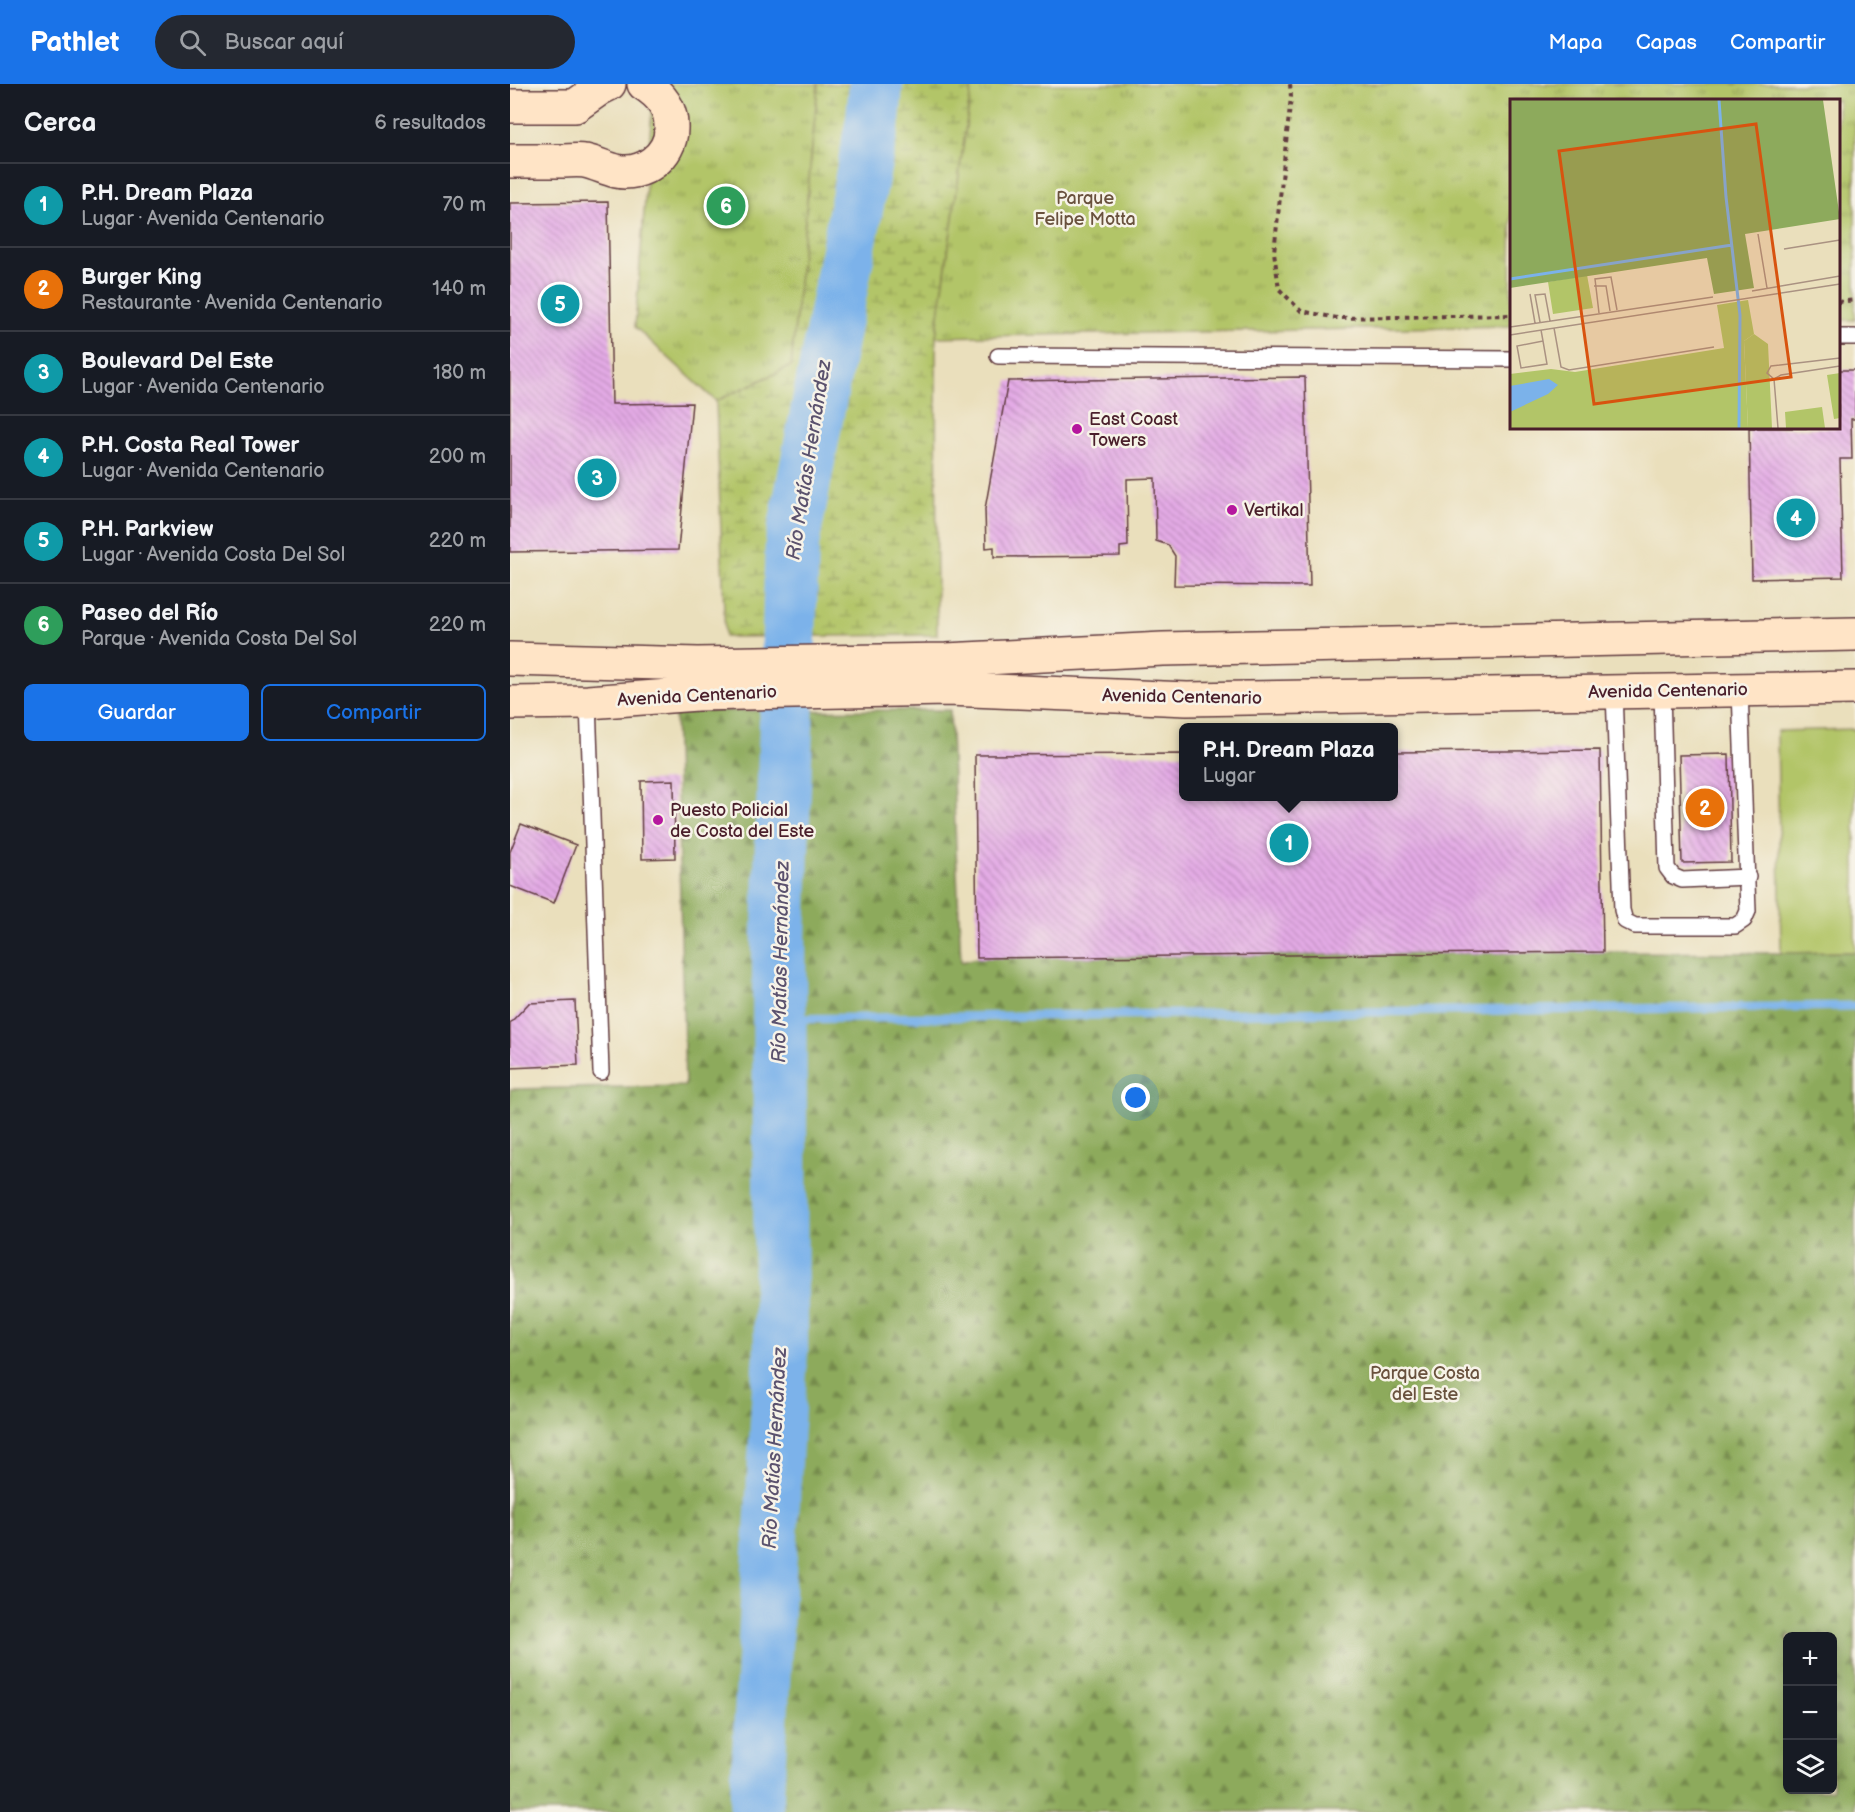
<!DOCTYPE html>
<html lang="es">
<head>
<meta charset="utf-8">
<style>
	body { margin:0; font-family:"Balsamiq Sans",sans-serif; background:#242831; color:#f1f3f6 }
	.controls { position:absolute; right:18px; bottom:18px; display:grid; overflow:hidden; border-radius:9px; box-shadow:0 3px 15px #0003 }
	.controls button { width:54px; height:54px; display:grid; place-items:center; padding:0; border:0; border-bottom:2px solid #363941; background:#171b24; color:#f1f3f6; font:30px sans-serif }
	.you { position:absolute; left:626px; top:1014px; width:21px; height:21px; margin:-15px; border:4px solid #fff; border-radius:50%; background:#1a73e8; box-shadow:0 0 0 9px #1a73e833 }
	.badge { display:grid; place-items:center; width:39px; height:39px; border-radius:50%; background:#1a73e8; color:#fff; font-size:20px; font-weight:700 }
	.pin { position:absolute; translate:-50% -50%; border:3px solid #fff; box-shadow:0 2px 6px #0006 }
	.popup { position:absolute; left:669px; top:639px; width:219px; height:78px; box-sizing:border-box; display:grid; place-content:center; border-radius:9px; background:#171b24; filter:drop-shadow(0 2px 4px #0005); font-size:20px; white-space:nowrap; color:#9ea1a6 }
	.popup b { font-size:22px; color:#f1f3f6 }
	.popup::after { content:''; position:absolute; left:50%; top:100%; margin-left:-12px; border:12px solid transparent; border-top-color:#171b24 }
	.list { margin:0; padding:0; list-style:none }
	h2 { display:flex; justify-content:space-between; align-items:center; height:78px; margin:0; padding:0 24px; font-size:26px }
	h2 small { font-size:20px; font-weight:400; color:#9ea1a6 }
	.list li { display:grid; grid-template-columns:39px 1fr auto; gap:18px; align-items:center; box-sizing:border-box; height:84px; padding:0 24px; border-top:2px solid #363941 }
	.list b { display:block; font-size:22px; white-space:nowrap }
	.list p { margin:0; font-size:20px; white-space:nowrap; color:#9ea1a6 }
	.list em { font-size:20px; font-style:normal; color:#9ea1a6 }
	.actions { display:flex; gap:12px; padding:18px 24px }
	.actions a { flex:1; padding:14px 0; border:2px solid #1a73e8; border-radius:9px; text-align:center; font-size:21px; color:#1a73e8 }
	.actions .main { background:#1a73e8; color:#fff }
	.icon { flex:none; width:33px; height:33px; fill:none; stroke:currentColor; stroke-width:2; stroke-linecap:round; stroke-linejoin:round }
	.map { position:relative; flex:none; width:1345px; height:1728px; overflow:hidden }
	header { display:flex; align-items:center; gap:36px; box-sizing:border-box; height:84px; padding:0 30px; background:#1a73e8; color:#fff }
	header strong { font-size:28px }
	nav { display:flex; gap:33px; margin-inline-start:auto; font-size:21px }
	.search { width:420px; height:54px; background:#242831; display:flex; align-items:center; gap:15px; box-sizing:border-box; padding:0 21px; border-radius:33px; color:#9ea1a6; font-size:22px }
	main { display:flex }
	aside { flex:1; background:#171b24 }
	.map>svg:first-child { display:block }
	.grass { fill:#b2c568; stroke:#7e724a; stroke-width:1.5 }
	.forest { fill:url(#forest-firs); stroke:#6c6444; stroke-width:1.5; fill-rule:evenodd }
	.wetland { fill:url(#wetland-marsh); stroke:#7e724a; stroke-width:1.5 }
	.park { fill:url(#park-tufts); stroke:#7e724a; stroke-width:1.5 }
	.lines { fill:none; stroke-linecap:round; stroke-linejoin:round }
	.stream { stroke:#7bb2ea; stroke-width:9 }
	.river { stroke:#7bb2ea; stroke-width:54 }
	.building { fill:url(#building-back-hatch) }
	.lane-casing { stroke:#623c41; stroke-width:18 }
	.secondary-casing { stroke:#623c41; stroke-width:36 }
	.path { stroke:#623c41; stroke-width:4; stroke-dasharray:4.5 4.5; stroke-linecap:butt }
	.lane { stroke:#fff; stroke-width:15 }
	.secondary { stroke:#ffe4c6; stroke-width:33 }
	.poi-dot { fill:#b5179e; stroke:#f7f3e8; stroke-width:2 }
	.labels { text-anchor:middle; dominant-baseline:central; stroke-width:5; stroke-linejoin:round; paint-order:stroke }
	.park-label { font-size:18px; fill:#69513d; stroke:#f7f3e8 }
	.poi-label { font-size:18px; fill:#4a1f2b; stroke:#f7f3e8; text-anchor:start }
	.street-label { font-size:18px; fill:#4a1f2b; stroke:#f7f3e8 }
	.water-label { font-size:20px; font-style:italic; fill:#5b526e; stroke:#f7f3e8 }
	.inset-river { fill:none; stroke:#7bb2ea; stroke-width:3 }
	.inset-road { fill:none; stroke:#aa9282; stroke-width:1.5 }
	.view { fill:#d8530f; fill-opacity:0.15; stroke:#d8530f; stroke-width:3 }
	.inset-edge { fill:none; stroke:#4a1f2b; stroke-width:3 }
</style>
</head>
<body>
<header>
<strong>Pathlet</strong>
<div class="search"><svg class="icon" aria-label="search" viewBox="0 0 24 24"><circle cx="10" cy="10" r="6"/><path d="M15 15l6 6"/></svg>Buscar aquí</div>
<nav><a>Mapa</a><a>Capas</a><a>Compartir</a></nav>
</header>
<main>
<aside>
<h2>Cerca<small>6 resultados</small></h2>
<ul class="list">
<li><span class="badge" style="background:#0f9aa8">1</span><div><b>P.H. Dream Plaza</b><p>Lugar · Avenida Centenario</p></div><em>70 m</em></li>
<li><span class="badge" style="background:#e8710a">2</span><div><b>Burger King</b><p>Restaurante · Avenida Centenario</p></div><em>140 m</em></li>
<li><span class="badge" style="background:#0f9aa8">3</span><div><b>Boulevard Del Este</b><p>Lugar · Avenida Centenario</p></div><em>180 m</em></li>
<li><span class="badge" style="background:#0f9aa8">4</span><div><b>P.H. Costa Real Tower</b><p>Lugar · Avenida Centenario</p></div><em>200 m</em></li>
<li><span class="badge" style="background:#0f9aa8">5</span><div><b>P.H. Parkview</b><p>Lugar · Avenida Costa Del Sol</p></div><em>220 m</em></li>
<li><span class="badge" style="background:#2e9e5b">6</span><div><b>Paseo del Río</b><p>Parque · Avenida Costa Del Sol</p></div><em>220 m</em></li>
</ul>
<div class="actions"><a class="main">Guardar</a><a>Compartir</a></div>
</aside>
<div class="map">
<svg width="1345" height="1728" viewBox="0 0 1345 1728">
	<defs>
		<pattern id="forest-firs" width="22" height="20" patternUnits="userSpaceOnUse" patternTransform="scale(1.5)"><rect width="22" height="20" fill="#8daa5c"/><path d="M5 1l3.5 6h-7zM16 11l3.5 6h-7z" fill="#758a4c"/></pattern>
		<pattern id="wetland-marsh" width="20" height="14" patternUnits="userSpaceOnUse" patternTransform="scale(1.5)"><rect width="20" height="14" fill="#b2c568"/><path d="M1 5h8M5 5V1M11 12h8M15 12V8" fill="none" stroke="#939f56"/></pattern>
		<pattern id="park-tufts" width="24" height="20" patternUnits="userSpaceOnUse" patternTransform="scale(1.5)"><rect width="24" height="20" fill="#b2c568"/><path d="M3 7l-1-3M5 7V3M7 7l1-3M15 17l-1-3M17 17v-4M19 17l1-3" fill="none" stroke="#939f56"/></pattern>
		<pattern id="building-back-hatch" width="6" height="6" patternUnits="userSpaceOnUse" patternTransform="scale(1.5)"><rect width="6" height="6" fill="#e4abe6"/><path d="M-1 5l2 2M0 0l6 6M5-1l2 2" fill="none" stroke="#bb8bbb"/></pattern>
	</defs>
	<rect width="100%" height="100%" fill="#f7f3e8"/>
	<filter id="ink" filterUnits="userSpaceOnUse"><feTurbulence type="fractalNoise" baseFrequency=".0167" numOctaves="2"/><feDisplacementMap in="SourceGraphic" scale="12" xChannelSelector="R" yChannelSelector="G"/><feConvolveMatrix kernelMatrix="1 2 1 2 8 2 1 2 1" color-interpolation-filters="sRGB"/></filter>
	<filter id="wash" filterUnits="userSpaceOnUse"><feTurbulence type="fractalNoise" baseFrequency=".008" numOctaves="4" result="noise"/><feDisplacementMap in="SourceGraphic" scale="24" xChannelSelector="R" yChannelSelector="G"/><feGaussianBlur stdDeviation="1.35" result="paint"/><feColorMatrix in="noise" values="0 0 0 0 0 0 0 0 0 0 0 0 0 0 0 0 0 1.4 0 .05"/><feComposite in="paint" operator="in"/></filter>
	<g filter="url(#wash)">
		<rect width="100%" height="100%" fill="#eadfbc"/>
		<path class="grass" d="M 1345,645 L 1345,868 L 1271,869 L 1267,647 Z"/>
		<path class="forest" d="M 440,626 L 451,878 L 467,874 L 1093,868 L 1271,869 L 1345,868 L 1345,1728 L 0,1728 L 0,1005 L 175,1002 L 165,627 ZM 1278,1552 L 1322,1552 L 1322,1706 L 1278,1706 Z"/>
		<path class="wetland" d="M 308,0 L 462,0 L 426,253 L 427,551 L 215,553 L 206,317 L 281,282 Z"/>
		<path class="park" d="M 144,0 L 308,0 L 281,282 L 206,317 L 125,243 Z
			M 462,0 L 1345,0 L 1345,236 L 1329,236 L 1328,16 L 1002,16 L 1001,242 L 426,253 Z"/>
		<g class="lines">
			<path class="stream" d="M 269,935 L 1345,922"/>
			<path class="river" d="M 246,1728 L 271,1266 L 269,852 L 282,460 L 363,36 L 366,0"/>
		</g>
		<g id="blocks">
			<path class="building" d="M 98,118 L 102,320 L 182,319 L 168,466 L 0,468 L 0,119 Z
				M 1328,286 L 1345,286 L 1345,335 L 1341,335 L 1342,375 L 1330,375 L 1333,493 L 1242,495 L 1239,344 L 1328,344 Z
				M 795,293 L 800,502 L 664,501 L 665,472 L 658,461 L 646,457 L 645,394 L 617,395 L 618,462 L 610,463 L 610,472 L 484,473 L 484,463 L 476,464 L 475,425 L 498,297 Z
				M 1090,666 L 1093,868 L 467,874 L 465,671 L 674,670 L 674,712 L 884,712 L 884,668 Z
				M 1219,670 L 1221,778 L 1172,779 L 1169,671 Z
				M 164,696 L 165,774 L 132,775 L 131,697 Z
				M 11,740 L 66,761 L 44,819 L 0,802 L 0,768 Z
				M 65,917 L 68,981 L 0,984 L 0,939 L 19,919 Z"/>
		</g>
	</g>
	<g filter="url(#ink)">
		<use href="#blocks" fill-opacity="0" stroke="#623c41" stroke-width="1.5"/>
		<g class="lines">
			<defs>
				<path id="lane" d="M 1328,253 L 1345,253
					M 488,272 L 1002,275
					M 1104,608 L 1112,826 L 1115,837 L 1125,842 L 1225,842 L 1234,836 L 1238,827 L 1230,606
					M 1152,608 L 1157,784 L 1163,792 L 1172,796 L 1238,793
					M 78,618 L 91,988"/>
				<path id="secondary" d="M 0,22 L 65,22 L 89,5 L 99,0
					M 0,77 C 17,77 34,77 51,77 C 59,77 67,76 75,77 C 85,79 95,84 106,87 C 132,93 161,72 161,45 C 162,24 151,11 134,0
					M 0,575 L 188,580 L 436,576 L 653,565 L 1345,550
					M 0,619 L 78,618 L 187,610 L 438,605 L 677,615 L 1345,604"/>
			</defs>
			<use href="#lane" class="lane-casing"/>
			<use href="#secondary" class="secondary-casing"/>
			<path class="path" d="M 780,0 L 781,13 L 764,168 L 769,205 L 791,227 L 827,234 L 1002,231
				M 1328,218 L 1345,216"/>
			<use href="#lane" class="lane"/>
			<use href="#secondary" class="secondary"/>
		</g>
	</g>
	<g class="poi-dot">
		<circle cx="567" cy="345" r="6"/>
		<circle cx="722" cy="426" r="6"/>
		<circle cx="148" cy="736" r="6"/>
	</g>
	<g class="labels">
		<g class="park-label">
			<text x="575" y="114">Parque<tspan x="575" dy="21">Felipe Motta</tspan></text>
			<text x="915" y="1289">Parque Costa<tspan x="915" dy="21">del Este</tspan></text>
		</g>
		<g class="poi-label">
			<text x="579" y="335">East Coast<tspan x="579" dy="21">Towers</tspan></text>
			<text x="734" y="426">Vertikal</text>
			<text x="160" y="726">Puesto Policial<tspan x="160" dy="21">de Costa del Este</tspan></text>
		</g>
		<g class="street-label">
			<text transform="translate(1158 607) rotate(-1)">Avenida Centenario</text>
			<text transform="translate(187 612) rotate(-3)">Avenida Centenario</text>
			<text transform="translate(672 613) rotate(1)">Avenida Centenario</text>
		</g>
		<g class="water-label">
			<text transform="translate(299 376) rotate(-81)">Río Matías Hernández</text>
			<text transform="translate(271 878) rotate(-89)">Río Matías Hernández</text>
			<text transform="translate(265 1364) rotate(-87)">Río Matías Hernández</text>
		</g>
	</g>
	<g transform="translate(1000 15)">
		<rect width="330" height="330" fill="#eadfbc"/>
		<path d="M 77,176 L 83,209 L 43,215 L 38,183 ZM 330,274 L 330,319 L 324,320 L 317,276 ZM 312,308 L 315,329 L 276,329 L 275,313 Z" fill="#b2c568"/>
		<path d="M 0,1 L 313,1 L 330,120 L 235,135 L 244,189 L 204,195 L 197,159 L 0,189 Z" fill="#8daa5c"/>
		<path d="M 238,201 L 244,235 L 234,242 L 238,329 L 214,329 L 214,249 L 207,206 Z" fill="#b2c568"/>
		<path d="M 244,235 L 258,245 L 262,329 L 238,329 L 234,242 ZM 214,249 L 214,329 L 0,329 L 0,275 L 41,270 L 65,273 Z" fill="#b2c568"/>
		<path d="M 39,280 L 48,286 L 38,295 L 0,313 L 0,287 Z" fill="#7bb2ea"/>
		<path class="inset-river" d="M 209,1 L 216,98 L 230,216 L 229,329M 0,180 L 222,146"/>
		<path class="inset-road" d="M 248,135 L 257,189M 274,150 L 330,141M 84,187 L 96,187 L 100,212M 242,192 L 330,177M 20,195 L 25,224M 89,214 L 85,180 L 101,178 L 107,211M 30,223 L 25,196 L 35,195 L 40,222M 0,228 L 203,198M 44,229 L 51,268 L 59,271 L 204,248M 31,231 L 33,242 L 37,265 L 11,269 L 7,247 L 33,242M 0,236 L 330,185M 330,259 L 261,267 L 257,274 L 264,280 L 271,276 L 330,267M 264,280 L 268,329"/>
		<path class="view" d="M 246,25 L 281,278 L 84,305 L 49,52 Z"/>
		<rect width="330" height="330" class="inset-edge"/>
	</g>
</svg>
<div class="controls">
<button>+</button>
<button>−</button>
<button><svg class="icon" aria-label="layers" viewBox="0 0 24 24"><path d="M12 4l9 5-9 5-9-5zM3 14l9 5 9-5"/></svg></button>
</div>
<div class="you"></div>
<div class="pin badge" style="left:779px;top:759px;background:#0f9aa8">1</div>
<div class="popup"><b>P.H. Dream Plaza</b>Lugar</div>
<div class="pin badge" style="left:1195px;top:724px;background:#e8710a">2</div>
<div class="pin badge" style="left:87px;top:394px;background:#0f9aa8">3</div>
<div class="pin badge" style="left:1286px;top:434px;background:#0f9aa8">4</div>
<div class="pin badge" style="left:50px;top:220px;background:#0f9aa8">5</div>
<div class="pin badge" style="left:216px;top:122px;background:#2e9e5b">6</div>
</div>
</main>
</body>
</html>
